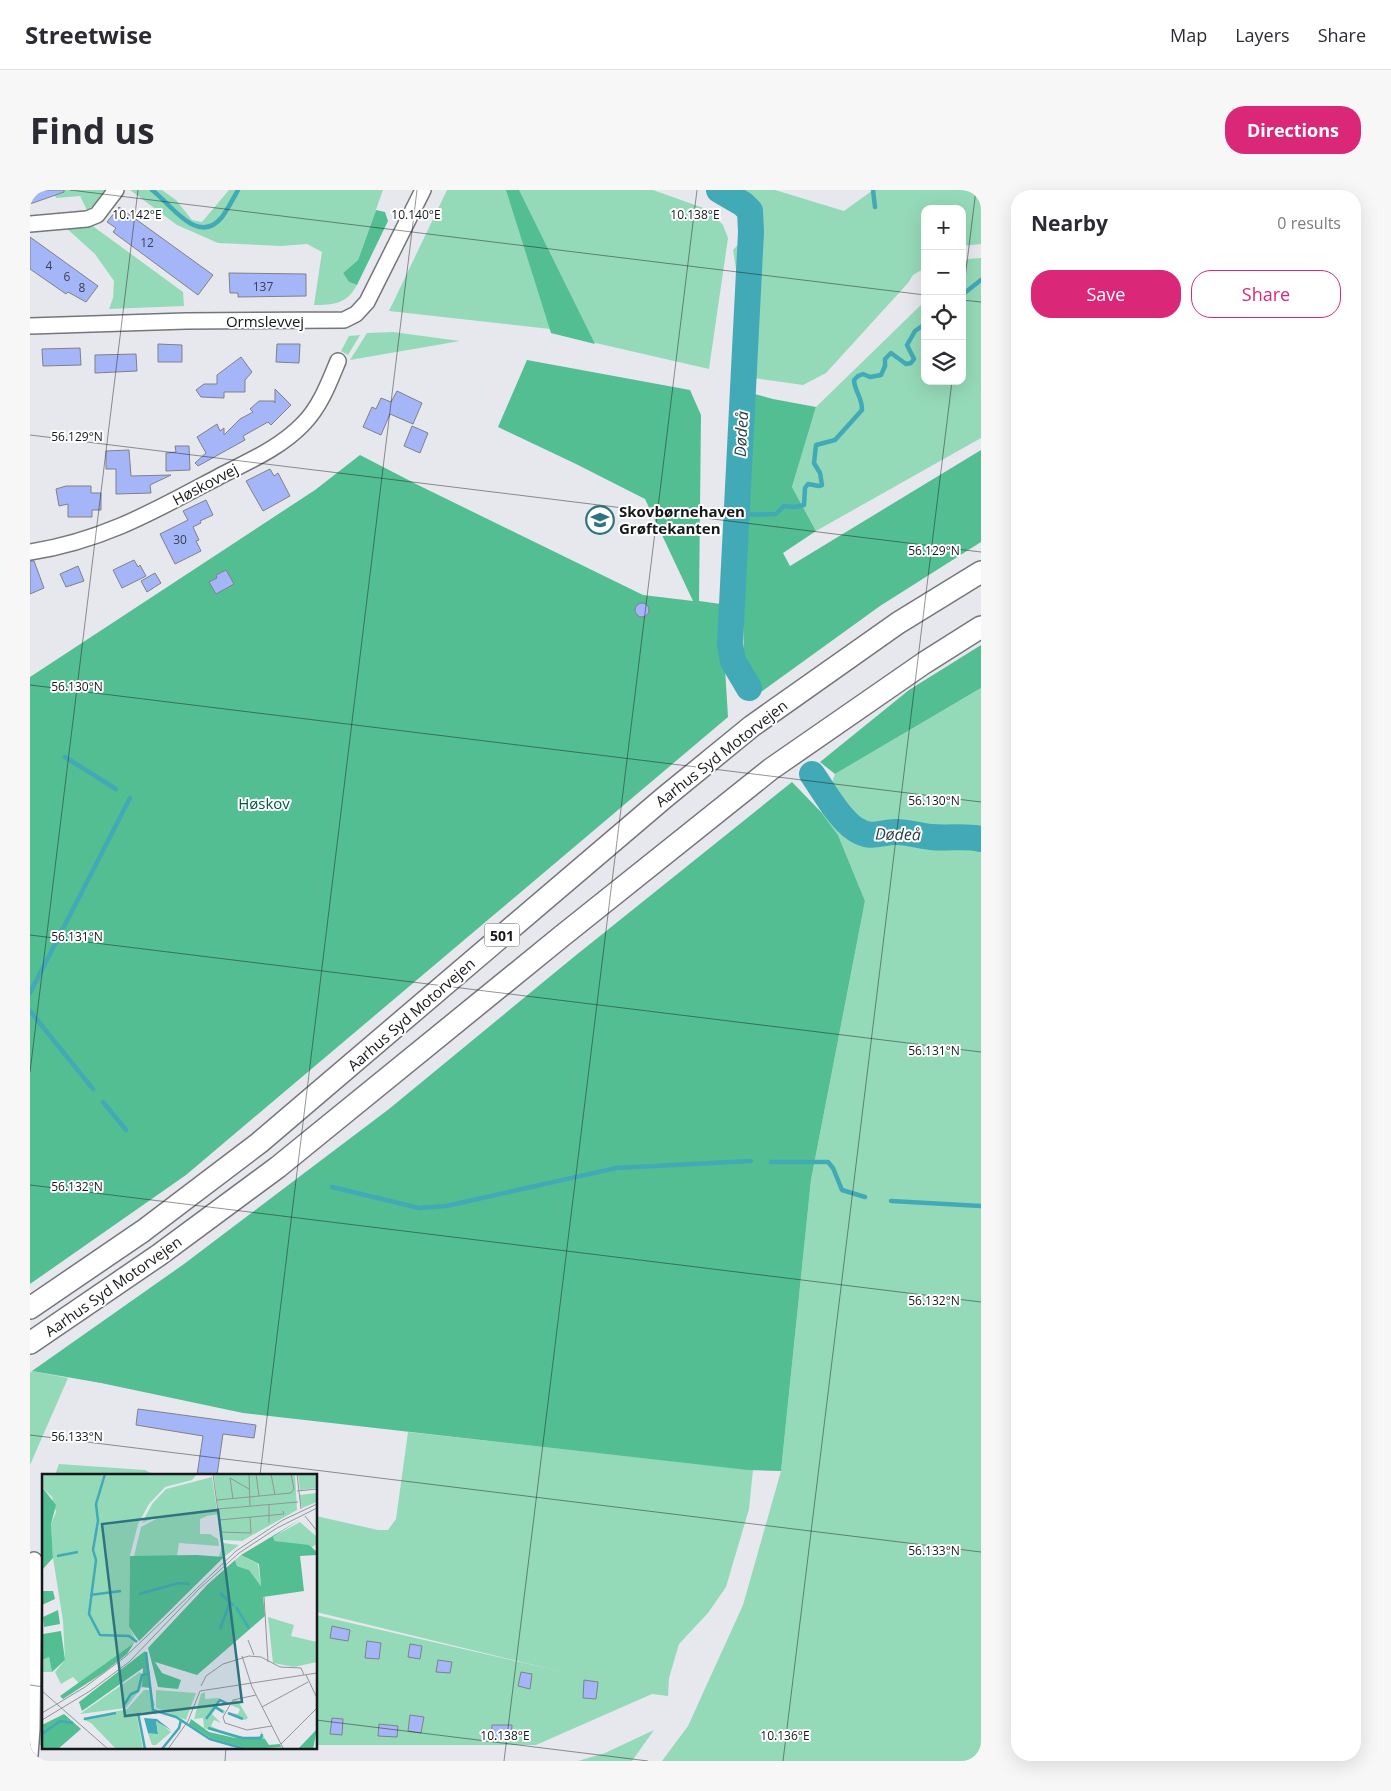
<!DOCTYPE html>
<html lang="en">
<head>
<meta charset="utf-8">
<style>
	body { margin:0; font-family:"Open Sans",sans-serif; background:#f7f7f7; color:#2b2b33 }
	.controls { position:absolute; right:15px; top:15px; display:grid; overflow:hidden; border-radius:10px; box-shadow:0 5px 20px #0002 }
	.controls button { width:45px; height:45px; display:grid; place-items:center; padding:0; border:0; border-bottom:1px solid #e1e1e2; background:#fff; color:#2b2b33; font:25px sans-serif }
	.list { margin:0; padding:0; list-style:none }
	h2 { display:flex; justify-content:space-between; align-items:center; height:65px; margin:0; padding:0 20px; font-size:21px }
	h2 small { font-size:16px; font-weight:400; color:#7c7c81 }
	.actions { display:flex; gap:10px; padding:15px 20px }
	.actions a { flex:1; padding:11px 0; border:1px solid #db2777; border-radius:20px; text-align:center; font-size:18px; color:#db2777 }
	.actions .main { background:#db2777; color:#fff }
	.icon { flex:none; width:28px; height:28px; fill:none; stroke:currentColor; stroke-width:2; stroke-linecap:round; stroke-linejoin:round }
	.map { position:relative; flex:none; width:951px; height:1571px; overflow:hidden; border-radius:20px }
	header { display:flex; align-items:center; gap:30px; box-sizing:border-box; height:70px; padding:0 25px; background:#fff; border-bottom:1px solid #e1e1e2 }
	header strong { font-size:24px }
	nav { display:flex; gap:28px; margin-inline-start:auto; font-size:18px }
	.intro { display:flex; align-items:center; justify-content:space-between; box-sizing:border-box; height:120px; padding:0 30px }
	h1 { margin:0; font-size:35px }
	.button { padding:12px 22px; border-radius:20px; background:#db2777; color:#fff; font-size:18px; font-weight:700 }
	main { display:flex; gap:30px; padding:0 30px }
	aside { flex:1; background:#fff; border-radius:20px; box-shadow:0 5px 20px #0002 }
	.map>svg:first-child { display:block }
	.green { fill:#95dab8 }
	.forest { fill:#53be91 }
	.lines { fill:none; stroke-linecap:round; stroke-linejoin:round }
	.stream { stroke:#41aab6; stroke-width:4.5 }
	.river { stroke:#41aab6; stroke-width:26 }
	.building { fill:#a5b6f8; stroke:#7f8186 }
	.minor-casing { stroke:#75767c; stroke-width:18 }
	.highway-casing { stroke:#75767c; stroke-width:24 }
	.minor { stroke:#fff; stroke-width:15 }
	.highway { stroke:#fff; stroke-width:21 }
	.ticks { fill:none; stroke:#161719; stroke-width:1; stroke-opacity:0.45 }
	.labels { text-anchor:middle; dominant-baseline:central; stroke-width:4; stroke-linejoin:round; paint-order:stroke }
	.number-label { font-size:12px; fill:#3a3f51 }
	.shield { fill:#fff; stroke:#5c5d5e; stroke-width:1 }
	.shield-label { font-size:14px; font-weight:bold; fill:#161719 }
	.street-label { font-size:15px; fill:#161719; stroke:#fff }
	.poi-label { font-size:15px; font-weight:bold; fill:#161719; stroke:#fff; text-anchor:start }
	.park-label { font-size:15px; fill:#00593c; stroke:#fff }
	.water-label { font-size:16px; font-style:italic; fill:#253d40; stroke:#fff }
	.inset-river { fill:none; stroke:#41aab6; stroke-width:2.5 }
	.inset-road { fill:none; stroke:#939499; stroke-width:1 }
	.view { fill:#2d747f; fill-opacity:0.15; stroke:#2d747f; stroke-width:2.5 }
	.inset-edge { fill:none; stroke:#161719; stroke-width:2.5 }
	.ticks-label { font-size:12px; text-anchor:middle; fill:#161719; stroke:#fff; stroke-width:4; stroke-linejoin:round; paint-order:stroke }
</style>
</head>
<body>
<header>
<strong>Streetwise</strong>
<nav><a>Map</a><a>Layers</a><a>Share</a></nav>
</header>
<div class="intro"><h1>Find us</h1><a class="button">Directions</a></div>
<main>
<div class="map">
<svg width="951" height="1571" viewBox="0 0 951 1571">
	<rect width="100%" height="100%" fill="#e6e8ee"/>
	<path class="green" d="M 23,0 L 77,0 L 68,13 L 57,20 L 50,6 L 26,8 Z
		M 100,0 L 132,0 L 146,10 L 162,30 L 172,32 L 199,0 L 353,0 L 328,70 L 313,83 L 319,92 L 327,95 C 317,114 303,115 284,115 L 292,62 L 277,54 L 251,56 L 188,53 L 147,35 Z
		M 417,0 L 623,0 L 679,20 L 693,35 L 698,48 L 679,179 L 522,143 L 520,139 L 359,121 Z
		M 705,0 L 745,0 L 814,21 L 843,0 L 951,0 L 951,54 L 932,56 L 932,19 L 895,19 L 895,78 L 883,85 L 878,93 L 796,183 L 773,195 L 723,188 L 703,60 L 728,34 Z
		M 60,34 L 153,102 L 154,116 L 79,119 L 83,108 L 84,91 L 65,64 L 35,37 Z
		M 951,68 L 951,248 L 786,341 L 762,297 L 786,217 L 895,111 L 895,191 L 932,191 L 932,74 L 938,69 Z
		M 363,142 L 430,151 L 320,170 L 337,143 Z
		M 330,145 L 318,165 L 311,161 L 319,146 Z
		M 951,498 L 951,1571 L 632,1571 L 658,1536 L 713,1415 L 751,1281 L 781,990 L 835,711 L 808,645 L 791,622 L 805,584 Z
		M 2,1181 L 38,1188 L 0,1275 L 0,1183 Z
		M 378,1242 L 723,1280 L 719,1319 L 696,1397 L 678,1423 L 649,1454 L 639,1488 L 638,1506 L 622,1504 L 506,1555 L 286,1555 L 286,1425 L 533,1482 L 286,1422 L 286,1326 L 348,1340 L 358,1340 L 366,1329 Z
		M 29,1274 L 115,1280 L 125,1285 L 25,1285 Z
		M 0,1533 L 14,1533 L 14,1555 L 0,1555 Z
		M 624,1540 L 602,1571 L 548,1571 L 575,1563 Z"/>
	<path class="forest" d="M 476,0 L 489,0 L 565,154 L 521,143 Z
		M 346,20 L 355,22 L 358,31 L 327,95 L 319,92 L 313,83 L 328,70 Z
		M 497,170 L 660,200 L 671,225 L 669,411 L 691,414 L 698,527 L 156,985 L 0,1094 L 0,487 L 285,300 L 330,265 L 388,295 L 613,405 L 663,411 L 615,309 L 546,274 L 468,237 Z
		M 721,203 L 743,209 L 786,217 L 762,297 L 786,341 L 753,363 L 760,376 L 951,260 L 951,352 L 850,416 L 731,502 L 714,481 L 713,403 Z
		M 951,455 L 951,498 L 805,584 L 790,572 L 879,500 Z
		M 762,592 L 791,622 L 808,645 L 835,711 L 781,990 L 751,1281 L 718,1280 L 213,1223 L 71,1193 L 2,1181 L 154,1074 L 359,919 L 545,766 Z"/>
	<g class="lines">
		<path class="stream" d="M 122,0 C 141,14 168,57 192,27 C 198,19 203,9 208,0
			M 843,0 L 845,17
			M 932,105 L 951,90
			M 706,325 L 746,324 L 754,316 L 765,317 L 774,315 L 775,298 L 778,294 L 789,296 L 792,295 L 790,283 L 784,273 L 786,255 L 805,250 L 832,220 C 832,206 825,203 824,190 L 828,186 L 833,184 L 840,187 L 851,185 L 855,176 L 855,169 L 861,163 L 876,174 L 881,173 L 884,169 L 877,155 L 885,141 L 895,134
			M 35,567 L 86,599
			M 0,803 L 100,608
			M 0,821 L 63,899
			M 73,912 L 96,940
			M 741,972 L 798,972 L 803,978 L 812,1000 L 835,1007
			M 302,997 L 389,1018 L 416,1016 L 586,978 L 721,971
			M 861,1011 L 951,1016"/>
		<path class="river" d="M 689,0 L 713,14 L 720,21 L 721,42 L 700,454 L 703,471 L 719,498
			M 782,584 C 794,601 808,627 825,639 C 842,650 850,642 866,642 C 878,642 889,646 901,647 C 918,649 934,645 951,649"/>
	</g>
	<path class="building" d="M 0,0 L 34,0 L 34,2 L 0,14 Z
		M 89,17 L 183,85 L 168,105 L 83,42 L 86,38 L 77,32 Z
		M 0,47 L 68,96 L 56,112 L 38,102 L 36,104 L 0,79 Z
		M 199,83 L 276,84 L 276,106 L 208,107 L 208,103 L 200,103 Z
		M 128,154 L 152,155 L 152,172 L 128,172 Z
		M 247,154 L 270,154 L 269,173 L 246,172 Z
		M 50,158 L 51,175 L 13,176 L 12,159 Z
		M 106,164 L 107,181 L 65,183 L 65,165 Z
		M 211,167 L 222,182 L 215,190 L 215,202 L 194,202 L 194,208 L 171,207 L 166,200 L 174,194 L 187,194 L 187,185 Z
		M 245,199 L 261,215 L 241,235 L 238,232 L 213,246 L 215,250 L 168,276 L 165,273 L 176,263 L 167,247 L 187,234 L 190,241 L 194,238 L 194,245 L 210,229 L 223,222 L 220,219 L 229,211 L 244,211 L 245,213 Z
		M 367,201 L 392,213 L 383,234 L 360,224 L 351,245 L 333,237 L 342,217 L 346,219 L 351,208 L 361,212 Z
		M 382,236 L 398,243 L 390,263 L 374,256 Z
		M 145,256 L 159,256 L 160,280 L 136,281 L 136,263 L 146,262 Z
		M 99,260 L 101,286 L 141,285 L 120,295 L 121,303 L 86,304 L 86,279 L 76,279 L 76,261 Z
		M 240,279 L 244,286 L 248,283 L 260,306 L 233,321 L 216,291 Z
		M 36,296 L 61,296 L 61,303 L 71,303 L 71,320 L 62,320 L 62,327 L 38,327 L 38,314 L 29,316 L 26,299 Z
		M 176,310 L 183,325 L 170,331 L 171,333 L 163,337 L 169,350 L 166,351 L 171,361 L 145,374 L 130,344 L 158,330 L 153,321 Z
		M 104,370 L 108,377 L 110,375 L 116,386 L 92,398 L 83,380 Z
		M 0,371 L 4,371 L 14,398 L 0,404 Z
		M 48,376 L 54,391 L 36,397 L 30,384 Z
		M 196,380 L 204,394 L 186,404 L 179,392 L 187,388 L 186,385 Z
		M 125,383 L 131,393 L 117,402 L 111,391 Z
		M605 420a7 7 0 1 1 14 0a7 7 0 1 1-14 0Z
		M 108,1219 L 226,1235 L 224,1248 L 193,1244 L 187,1285 L 167,1285 L 173,1246 L 106,1235 Z
		M 302,1436 L 320,1440 L 318,1451 L 300,1448 Z
		M 337,1451 L 351,1453 L 349,1469 L 335,1468 Z
		M 380,1454 L 392,1456 L 390,1469 L 378,1467 Z
		M 408,1470 L 422,1472 L 420,1483 L 406,1482 Z
		M 491,1482 L 502,1484 L 500,1499 L 488,1496 Z
		M 554,1490 L 568,1492 L 566,1509 L 553,1508 Z
		M 380,1525 L 394,1527 L 391,1543 L 378,1541 Z
		M 302,1528 L 313,1529 L 312,1545 L 300,1544 Z
		M 349,1534 L 368,1536 L 367,1547 L 348,1546 Z
		M 462,1535 L 482,1535 L 481,1549 L 461,1549 Z"/>
	<g class="lines">
		<defs>
			<path id="minor" d="M 0,34 L 57,29 L 67,25 L 86,0
				M 0,136 L 156,131 L 314,130 L 326,124 L 337,112 L 393,0
				M 0,362 C 73,351 126,320 190,286 C 219,271 250,258 273,234 C 290,217 299,193 308,171
				M 0,1565 L 2,1539 L 4,1370"/>
			<path id="highway" d="M 0,1118 L 113,1041 L 229,953 L 635,607 L 722,536 L 868,433 L 951,382
				M 0,1153 L 129,1065 L 248,977 L 532,746 L 741,579 L 894,473 L 951,437"/>
		</defs>
		<use href="#minor" class="minor-casing"/>
		<use href="#highway" class="highway-casing"/>
		<use href="#minor" class="minor"/>
		<use href="#highway" class="highway"/>
	</g>
	<path class="ticks" d="M 40,0 L 895,105M 932,110 L 951,112M 932,112 L 946,0M 0,245 L 951,362M 0,495 L 951,612M 0,745 L 951,862M 0,882 L 108,0M 0,995 L 951,1112M 0,1245 L 951,1362M 230,1285 L 387,0M 0,1495 L 14,1497M 286,1530 L 618,1571M 195,1571 L 196,1557M 474,1571 L 667,0M 753,1571 L 922,191"/>
	<defs>
		<symbol id="school-ring" viewBox="-11 -11 22 22"><circle r="9.5" fill="#fff" stroke="#2d747f" stroke-width="1.5"/><path d="M0-5L7-2L0 1L-7-2ZM-4 1L0 2.5L4 1V4Q0 6-4 4Z" fill="#2d747f"/></symbol>
	</defs>
	<g fill-rule="evenodd">
		<use href="#school-ring" x="554" y="314" width="32" height="32"/>
	</g>
	<g class="labels">
		<g class="number-label">
			<text x="117" y="52">12</text>
			<text x="19" y="75">4</text>
			<text x="37" y="86">6</text>
			<text x="233" y="96">137</text>
			<text x="52" y="97">8</text>
			<text x="150" y="349">30</text>
		</g>
		<rect class="shield" x="454.5" y="733.5" width="35" height="23" rx="4"/>
		<g class="shield-label">
			<text x="472" y="745">501</text>
		</g>
		<g class="street-label">
			<text x="235" y="131">Ormslevvej</text>
			<text transform="translate(175 294) rotate(-28)">Høskovvej</text>
			<text transform="translate(691 563) rotate(-38)">Aarhus Syd Motorvejen</text>
			<text transform="translate(381 824) rotate(-41)">Aarhus Syd Motorvejen</text>
			<text transform="translate(83 1096) rotate(-35)">Aarhus Syd Motorvejen</text>
		</g>
		<g class="poi-label">
			<text x="589" y="321">Skovbørnehaven<tspan x="589" dy="17">Grøftekanten</tspan></text>
		</g>
		<g class="park-label">
			<text x="234" y="613">Høskov</text>
		</g>
		<g class="water-label">
			<text transform="translate(711 244) rotate(-87)">Dødeå</text>
			<text transform="translate(868 644) rotate(1)">Dødeå</text>
		</g>
	</g>
	<g transform="translate(12 1284)">
		<rect width="275" height="275" fill="#e6e8ee"/>
		<path d="M 0,0 L 155,0 L 150,6 L 123,13 L 107,30 L 96,50 L 88,82 L 87,153 L 93,164 L 92,169 L 37,209 L 31,203 L 19,210 L 13,198 L 23,186 L 21,147 L 11,84 L 9,50 L 14,38 L 10,23 L 0,13 ZM 172,0 L 253,0 L 255,36 L 200,67 L 180,66 L 177,40 L 165,42 L 158,45 L 158,60 L 168,60 L 176,65 L 177,72 L 137,69 L 135,82 L 92,82 L 99,53 L 114,45 L 176,37 ZM 256,0 L 275,0 L 275,14 L 258,16 ZM 170,3 L 175,36 L 117,42 L 100,49 L 110,30 L 124,15 ZM 275,19 L 275,28 L 260,34 L 257,21 ZM 258,48 L 275,63 L 275,70 L 270,73 L 233,67 L 231,63 ZM 181,69 L 197,71 L 182,83 L 177,83 ZM 199,81 L 216,90 L 219,112 L 207,96 L 195,92 L 193,86 ZM 226,143 L 252,151 L 249,162 L 275,168 L 275,188 L 252,193 L 231,189 ZM 7,183 L 10,198 L 0,198 L 0,186 ZM 98,198 L 102,203 L 100,213 L 84,234 L 38,240 ZM 102,216 L 108,216 L 113,231 L 110,235 L 115,240 L 100,238 L 95,242 L 101,275 L 74,275 L 49,249 L 40,245 L 85,235 ZM 114,216 L 154,219 L 144,246 L 114,234 ZM 163,218 L 163,225 L 176,224 L 188,230 L 177,227 L 176,233 L 183,237 L 182,240 L 174,235 L 170,240 L 179,249 L 172,246 L 169,252 L 183,259 L 207,264 L 220,262 L 218,255 L 223,265 L 193,264 L 162,254 L 161,244 L 152,245 L 159,220 ZM 192,226 L 196,227 L 206,244 L 203,246 L 185,239 L 196,240 L 198,235 L 189,231 ZM 114,246 L 129,258 L 114,271 L 110,271 L 106,259 L 116,258 Z" fill="#95dab8"/>
		<path d="M 0,13 L 14,31 L 9,50 L 11,84 L 0,96 ZM 259,45 L 231,63 L 233,67 L 267,71 L 275,78 L 275,81 L 258,82 L 262,117 L 221,123 L 223,142 L 155,201 L 113,188 L 120,199 L 139,206 L 136,215 L 116,213 L 106,174 L 166,110 L 193,86 L 195,92 L 207,96 L 219,112 L 217,90 L 199,81 ZM 155,81 L 182,83 L 97,167 L 87,153 L 88,82 ZM 0,117 L 11,117 L 13,125 L 0,131 ZM 16,136 L 18,150 L 2,153 L 1,143 ZM 19,157 L 23,186 L 10,198 L 7,183 L 0,186 L 1,160 ZM 92,169 L 85,180 L 61,199 L 21,225 L 18,222 ZM 103,177 L 108,214 L 100,213 L 101,194 L 40,237 L 37,228 ZM 22,240 L 39,255 L 16,275 L 0,275 L 0,251 ZM 149,245 L 167,258 L 193,264 L 223,265 L 227,271 L 238,270 L 239,273 L 207,275 L 169,264 L 147,250 ZM 275,255 L 271,275 L 256,275 Z" fill="#53be91"/>
		<path d="M 102,244 L 115,245 L 130,257 L 114,247 L 116,260 L 106,259 Z" fill="#41aab6"/>
		<path class="inset-river" d="M 63,0 L 54,30 L 56,47 L 51,76 L 54,86 L 47,140 L 58,161 L 87,162 L 95,168M 15,82 L 36,78M 178,119 L 192,132M 97,120 L 137,109 L 148,110M 48,121 L 79,117M 194,133 L 207,154M 178,155 L 188,128M 104,178 L 111,236 L 134,243 L 168,265 L 203,275M 82,231 L 89,220 L 96,217 L 100,201 L 108,199M 174,231 L 178,226 L 186,230M 96,239 L 103,275M 186,239 L 201,245M 42,245 L 74,239M 164,245 L 173,233 L 181,238M 166,254 L 200,264 L 219,264 L 220,260M 0,260 L 18,247 L 31,249M 120,275 L 137,254 L 139,246"/>
		<path class="inset-road" d="M 171,0 L 179,60M 207,0 L 208,32M 214,0 L 217,22M 229,0 L 233,21M 255,0 L 259,35M 255,17 L 275,15M 191,25 L 188,4 L 207,15M 175,26 L 249,19 L 252,15 L 249,0M 176,35 L 256,28M 263,42 L 275,57M 177,46 L 242,40 L 241,37M 227,49 L 227,30M 179,58 L 209,59 L 208,43M 222,123 L 226,188M 206,166 L 212,181M 200,182 L 210,213 L 241,274M 264,201 L 275,224M 159,212 L 164,202 L 181,190 L 207,182 L 219,183 L 238,193 L 259,194 L 262,201M 0,217 L 66,275M 214,221 L 191,226 L 181,243 L 183,249 L 205,256 L 230,252M 220,233 L 266,208M 0,239 L 43,213 L 83,183 L 194,77 L 241,46 L 275,30M 0,246 L 48,217 L 87,188 L 157,115 L 197,79 L 235,54 L 275,34M 239,270 L 275,234M 126,275 L 146,247 L 158,217 L 275,199"/>
		<path class="view" d="M 176,36 L 200,228 L 83,242 L 60,50 Z"/>
		<rect width="275" height="275" class="inset-edge"/>
	</g>
	<g class="ticks-label">
		<text x="107" y="29">10.142°E</text>
		<text x="386" y="29">10.140°E</text>
		<text x="665" y="29">10.138°E</text>
		<text x="47" y="251">56.129°N</text>
		<text x="904" y="365">56.129°N</text>
		<text x="47" y="501">56.130°N</text>
		<text x="904" y="615">56.130°N</text>
		<text x="47" y="751">56.131°N</text>
		<text x="904" y="865">56.131°N</text>
		<text x="47" y="1001">56.132°N</text>
		<text x="904" y="1115">56.132°N</text>
		<text x="47" y="1251">56.133°N</text>
		<text x="904" y="1365">56.133°N</text>
		<text x="475" y="1550">10.138°E</text>
		<text x="755" y="1550">10.136°E</text>
	</g>
</svg>
<div class="controls">
<button>+</button>
<button>−</button>
<button><svg class="icon" aria-label="locate" viewBox="0 0 24 24"><circle cx="12" cy="12" r="6"/><path d="M12 2v4M12 18v4M2 12h4M18 12h4"/></svg></button>
<button><svg class="icon" aria-label="layers" viewBox="0 0 24 24"><path d="M12 4l9 5-9 5-9-5zM3 14l9 5 9-5"/></svg></button>
</div>
</div>
<aside>
<h2>Nearby<small>0 results</small></h2>
<ul class="list">
</ul>
<div class="actions"><a class="main">Save</a><a>Share</a></div>
</aside>
</main>
</body>
</html>
